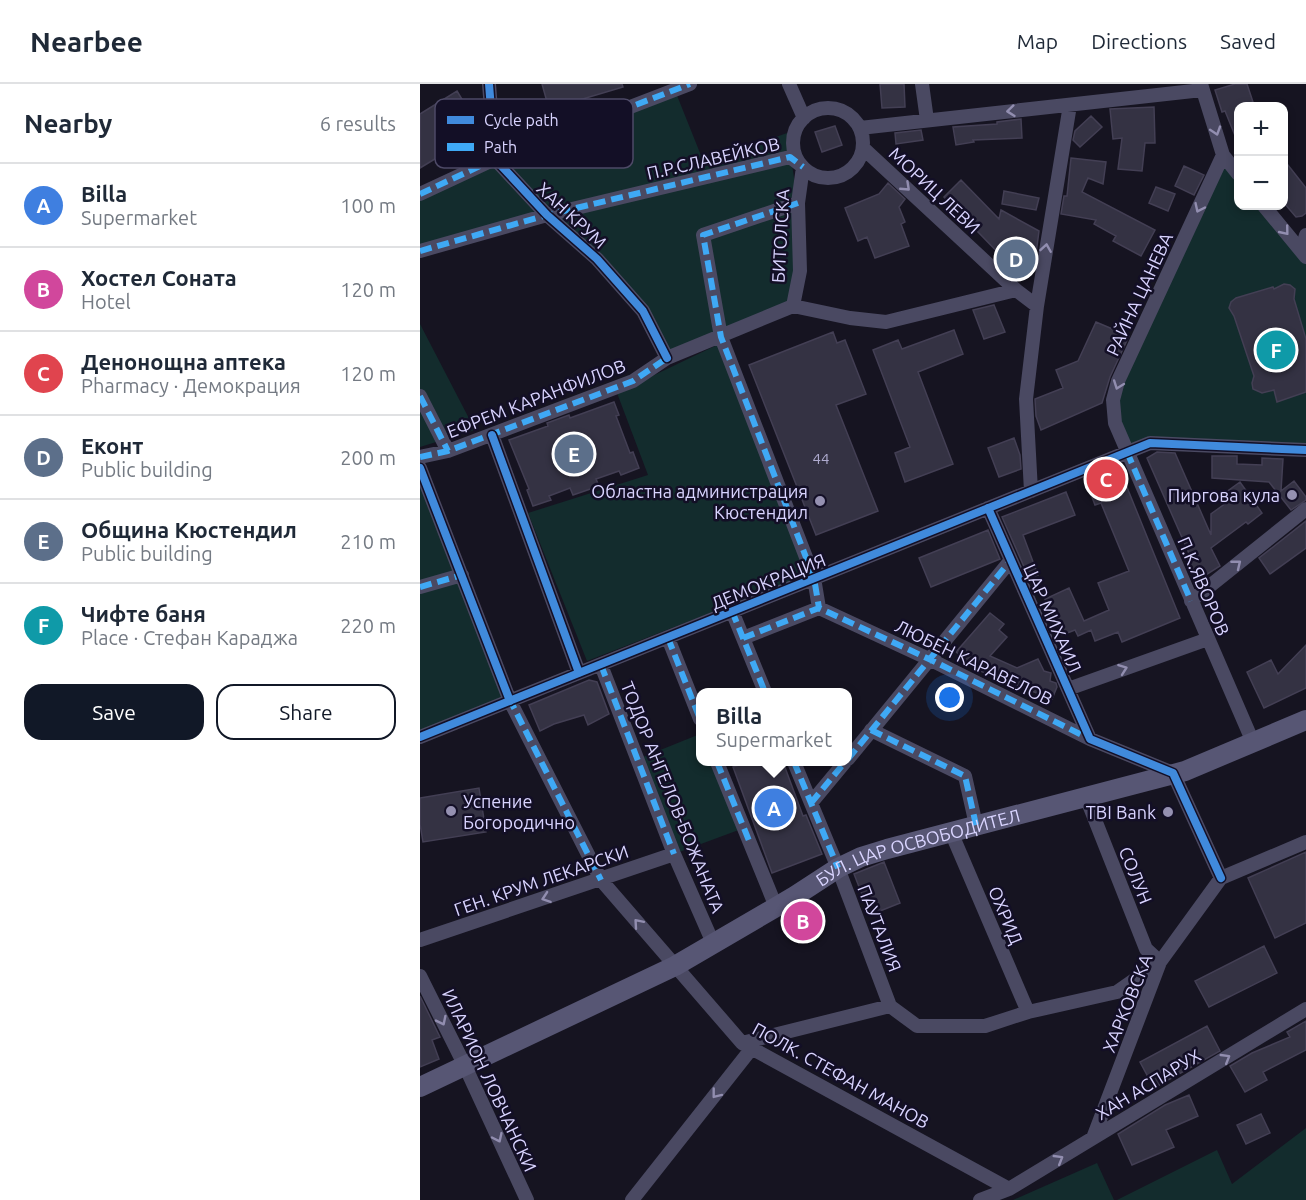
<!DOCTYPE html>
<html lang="en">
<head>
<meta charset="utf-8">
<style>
	body { margin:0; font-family:Ubuntu,sans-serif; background:#f6f6f7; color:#1f2937 }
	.controls { position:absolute; right:18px; top:18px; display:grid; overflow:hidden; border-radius:12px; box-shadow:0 3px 9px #0003 }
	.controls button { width:54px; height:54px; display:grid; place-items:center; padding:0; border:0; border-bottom:2px solid #e0e1e3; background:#fff; color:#1f2937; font:30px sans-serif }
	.you { position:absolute; left:530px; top:614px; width:21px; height:21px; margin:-15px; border:4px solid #fff; border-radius:50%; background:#1a73e8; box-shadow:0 0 0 9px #1a73e833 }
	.badge { display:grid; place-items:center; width:39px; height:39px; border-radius:50%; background:#111827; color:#fff; font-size:20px; font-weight:700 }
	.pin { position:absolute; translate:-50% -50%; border:3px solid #fff; box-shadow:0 2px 6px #0006 }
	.popup { position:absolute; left:276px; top:604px; width:156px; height:78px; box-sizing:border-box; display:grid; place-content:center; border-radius:12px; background:#fff; filter:drop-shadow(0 2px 4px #0005); font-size:20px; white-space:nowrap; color:#747a83 }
	.popup b { font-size:22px; color:#1f2937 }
	.popup::after { content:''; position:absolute; left:50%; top:100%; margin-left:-12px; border:12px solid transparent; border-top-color:#fff }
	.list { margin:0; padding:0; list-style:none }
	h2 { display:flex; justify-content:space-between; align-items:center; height:78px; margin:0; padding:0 24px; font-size:26px }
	h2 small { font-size:20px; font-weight:400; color:#747a83 }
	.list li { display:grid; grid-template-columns:39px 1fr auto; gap:18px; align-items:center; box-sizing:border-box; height:84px; padding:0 24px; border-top:2px solid #e0e1e3 }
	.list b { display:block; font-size:22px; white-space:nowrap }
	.list p { margin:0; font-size:20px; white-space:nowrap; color:#747a83 }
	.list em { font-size:20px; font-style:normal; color:#747a83 }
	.actions { display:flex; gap:12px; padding:18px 24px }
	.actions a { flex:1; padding:14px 0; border:2px solid #111827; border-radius:18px; text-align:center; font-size:21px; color:#111827 }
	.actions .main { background:#111827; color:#fff }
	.map { position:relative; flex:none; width:886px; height:1116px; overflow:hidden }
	header { display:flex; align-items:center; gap:36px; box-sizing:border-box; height:84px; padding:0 30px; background:#fff; border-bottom:2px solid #e0e1e3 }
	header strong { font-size:28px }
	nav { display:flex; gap:33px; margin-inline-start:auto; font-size:21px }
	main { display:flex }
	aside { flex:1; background:#fff }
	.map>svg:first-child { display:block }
	.green { fill:#132c2d }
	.building { fill:#343243; stroke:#433f54; stroke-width:1.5 }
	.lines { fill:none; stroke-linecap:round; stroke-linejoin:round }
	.street { stroke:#4a4962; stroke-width:14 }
	.secondary { stroke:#575674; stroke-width:20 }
	.quiet { stroke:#3fa9f5; stroke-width:6; stroke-dasharray:12 6; stroke-linecap:butt }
	.cycleway-casing { stroke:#130f26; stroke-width:11 }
	.cycleway { stroke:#408adc; stroke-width:8 }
	.oneway { stroke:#928eb0 }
	.poi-dot { fill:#9591b1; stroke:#130f26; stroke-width:2 }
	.labels { text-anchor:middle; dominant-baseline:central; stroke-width:5; stroke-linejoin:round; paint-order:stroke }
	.number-label { font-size:15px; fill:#b0acd0 }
	.street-label { font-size:18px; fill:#d9d4ff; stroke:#130f26 }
	.poi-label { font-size:18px; fill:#d9d4ff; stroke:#130f26; text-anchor:end }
	.key { fill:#130f26; stroke:#4e4a67; stroke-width:1.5 }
	.key-label { font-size:16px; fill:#d9d4ff }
</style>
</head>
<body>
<header>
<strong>Nearbee</strong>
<nav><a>Map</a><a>Directions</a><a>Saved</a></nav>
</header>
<main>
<aside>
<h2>Nearby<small>6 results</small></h2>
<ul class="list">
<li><span class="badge" style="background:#3f7fe0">A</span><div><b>Billa</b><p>Supermarket</p></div><em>100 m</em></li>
<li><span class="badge" style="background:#d1479c">B</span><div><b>Хостел Соната</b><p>Hotel</p></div><em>120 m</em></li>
<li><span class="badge" style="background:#e0444e">C</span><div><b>Денонощна аптека</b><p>Pharmacy · Демокрация</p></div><em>120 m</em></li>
<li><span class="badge" style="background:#5c6f8a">D</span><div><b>Еконт</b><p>Public building</p></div><em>200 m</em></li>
<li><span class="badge" style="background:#5c6f8a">E</span><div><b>Община Кюстендил</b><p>Public building</p></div><em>210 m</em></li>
<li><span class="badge" style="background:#0f9aa8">F</span><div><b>Чифте баня</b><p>Place · Стефан Караджа</p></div><em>220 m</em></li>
</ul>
<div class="actions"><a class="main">Save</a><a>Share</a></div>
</aside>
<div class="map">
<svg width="886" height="1116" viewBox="0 0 886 1116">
	<rect width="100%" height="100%" fill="#161421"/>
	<path class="green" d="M 256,9 L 284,79 L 367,49 L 378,119 L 373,222 L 247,274 L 223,227 L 127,131 L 0,167 L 0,110 Z
		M 803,71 L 818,90 L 818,122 L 843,122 L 886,176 L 886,366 L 730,360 L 707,368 L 695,339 L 698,297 Z
		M 0,240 L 55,346 L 0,363 Z
		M 299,260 L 388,491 L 167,577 L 108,429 L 228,391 L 197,309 Z
		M 0,384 L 90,617 L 0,653 Z
		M 280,650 L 280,678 L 297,678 L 324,744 L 254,770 L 218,675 Z
		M 886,1044 L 886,1116 L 697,1116 L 797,1066 L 812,1100 Z
		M 677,1079 L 694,1116 L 593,1116 Z"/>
	<path class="building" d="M 122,0 L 202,0 L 203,3 L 129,25 Z
		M 460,0 L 484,0 L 485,23 L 462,24 Z
		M 815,0 L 827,0 L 833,18 L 819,22 L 818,59 L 805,27 L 802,28 L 795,6 Z
		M 37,7 L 61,47 L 0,84 L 0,30 Z
		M 734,23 L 735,59 L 725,59 L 722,87 L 698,85 L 702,54 L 693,55 L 690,25 Z
		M 671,32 L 682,43 L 660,63 L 653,56 L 655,47 Z
		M 601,35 L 602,54 L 553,56 L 554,58 L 536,61 L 533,43 L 577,40 L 577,38 Z
		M 415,42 L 422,61 L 402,68 L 395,48 Z
		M 501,46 L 503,56 L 476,60 L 475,49 Z
		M 651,74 L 686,78 L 683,100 L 668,94 L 662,108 L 735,146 L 721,172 L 693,157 L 696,152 L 674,140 L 676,136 L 641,130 L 644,112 L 647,112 Z
		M 864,76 L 886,104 L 886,129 L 882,132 L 876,133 L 864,119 Z
		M 764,82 L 784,91 L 774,111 L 755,102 Z
		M 541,96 L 579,135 L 581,126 L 619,147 L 614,185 L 591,182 L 524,113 Z
		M 468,99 L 485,115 L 479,123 L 485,138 L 481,140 L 489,162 L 455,174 L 447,153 L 438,157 L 425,124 L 459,110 Z
		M 736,103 L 755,110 L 748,127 L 729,119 Z
		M 584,107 L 619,114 L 616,126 L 582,120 Z
		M 864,200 L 870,201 L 875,205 L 874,215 L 886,255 L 886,308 L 857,318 L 854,306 L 842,309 L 833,305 L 832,299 L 834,292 L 814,232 L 809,224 L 811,218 L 816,214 L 853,203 L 854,205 Z
		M 574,221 L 585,248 L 564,255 L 553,226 Z
		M 676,238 L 709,252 L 690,293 L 682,319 L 621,346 L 616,332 L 615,315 L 643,304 L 636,286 L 658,277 Z
		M 534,246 L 543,270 L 498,288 L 533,380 L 485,398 L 475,369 L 490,363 L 453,266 L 478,256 L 482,265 Z
		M 413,248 L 417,259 L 425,256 L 446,310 L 416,321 L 458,427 L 396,451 L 329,281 Z
		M 194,318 L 199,331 L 196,332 L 210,369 L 213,368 L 219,384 L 201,391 L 199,387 L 176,395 L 179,402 L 153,411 L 150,404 L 129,412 L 131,416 L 113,422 L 107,406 L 109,405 L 89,356 L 128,342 L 127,339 L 149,331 L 150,334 Z
		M 594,354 L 600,371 L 601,385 L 579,393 L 568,364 Z
		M 737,368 L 755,369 L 791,451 L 791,430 L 810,416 L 805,409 L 820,398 L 842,429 L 828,440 L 826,438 L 791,464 L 800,482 L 778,496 L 768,475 L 771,474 L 727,374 Z
		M 792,372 L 817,372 L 817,380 L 842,381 L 842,374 L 863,375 L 861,407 L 874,397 L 886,413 L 886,416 L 871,426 L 849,398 L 792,394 Z
		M 700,386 L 760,534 L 702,558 L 698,548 L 675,557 L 671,546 L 658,552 L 655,546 L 642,551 L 625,515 L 649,504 L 664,537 L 689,526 L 678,499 L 709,487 L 681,419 L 675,421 L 669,405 L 674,403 L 672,398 Z
		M 646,408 L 655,431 L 603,451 L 618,491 L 609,494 L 582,433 Z
		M 886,437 L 886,464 L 850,490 L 839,474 Z
		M 568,446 L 580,475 L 511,503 L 499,474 Z
		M 570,529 L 584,540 L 579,546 L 587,553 L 570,572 L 597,584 L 618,575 L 624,587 L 631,589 L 630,597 L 636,599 L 637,603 L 632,615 L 558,586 L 536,568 Z
		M 886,561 L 886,604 L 844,624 L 827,588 L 851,576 L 858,590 Z
		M 169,596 L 177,598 L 189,630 L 168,641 L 164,631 L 134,640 L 120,647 L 109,621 Z
		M 328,678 L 363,678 L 383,732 L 386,731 L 402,770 L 352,789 L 313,683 Z
		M 59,704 L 66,748 L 3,758 L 0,740 L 0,714 Z
		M 886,768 L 886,839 L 855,854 L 828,794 Z
		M 464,778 L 480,819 L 450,831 L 434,790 Z
		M 844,862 L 857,889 L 789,923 L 775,897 Z
		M 0,912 L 20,953 L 12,956 L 19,975 L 0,983 Z
		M 886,937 L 886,966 L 843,988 L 847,996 L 825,1008 L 810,982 L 832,969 L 870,953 L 867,948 Z
		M 787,942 L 800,967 L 734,1004 L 720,978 Z
		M 769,1011 L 778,1032 L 746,1046 L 754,1063 L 712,1081 L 698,1050 L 745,1021 Z
		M 841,1030 L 850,1049 L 826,1060 L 817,1041 Z"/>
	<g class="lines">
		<path class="street" d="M 69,0 L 75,75 L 127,131 L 177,175 L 223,227 L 247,274
			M 369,0 L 384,34
			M 502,0 L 507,36
			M 781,0 L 803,71 L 818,90
			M373 59a35 35 0 1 1 70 0a35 35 0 1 1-70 0Z
			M 440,44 L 782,6
			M 443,64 L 596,206 L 617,222
			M 803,71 L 698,297 L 693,316 L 695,339 L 829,649
			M 0,110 L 75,75 L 270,0
			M 378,119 L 283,151 L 301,253 L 394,494 L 399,524
			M 844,122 L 886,173
			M 0,167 L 127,131 L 370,73 L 383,83 L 378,119 L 380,187 L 373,222
			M 881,167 L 886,151
			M 373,222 L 430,234 L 466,238 L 596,206
			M 0,312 L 28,367
			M 72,351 L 159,589
			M 0,373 L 28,367 L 213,297 L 247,274 L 373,222
			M 0,384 L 90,617 L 181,796 L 322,959 L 589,1105
			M 611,407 L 606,315 L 617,222 L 650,21
			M 568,424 L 670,655
			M 0,503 L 42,491
			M 771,517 L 886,425
			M 312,527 L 345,608
			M 248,554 L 280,635
			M 323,554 L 399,524 L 509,575 L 670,655 L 753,689 L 801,794
			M 181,581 L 254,770 L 293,859
			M 648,605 L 788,555
			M 451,646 L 545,692 L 556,741
			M 0,653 L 730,359 L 886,366
			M 428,675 L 591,476
			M 297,678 L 356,823
			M 374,678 L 418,784 L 470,922
			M 391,719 L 425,678
			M 531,748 L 608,928
			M 0,856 L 254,770
			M 0,892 L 45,982 L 107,1116
			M 322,959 L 470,922 L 497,942 L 565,942 L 608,928 L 697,908 L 740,878 L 726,865 L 666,713
			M 673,1054 L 740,878 L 801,794 L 886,758
			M 212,1116 L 332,964
			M 560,1116 L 589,1105 L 886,925"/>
		<path class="secondary" id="s1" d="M 0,1003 L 255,882 L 375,812 L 418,784 L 441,773 L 467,765 L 765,687 L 886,636"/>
		<path class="quiet" d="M 0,110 L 75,75 L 270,0
			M 378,119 L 283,151 L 301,253 L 394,494 L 399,524
			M 0,167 L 127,131 L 370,73 L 383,83
			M 0,312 L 28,367
			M 707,368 L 771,517
			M 0,373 L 28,367 L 213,297 L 247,274 L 245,270
			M 0,503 L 42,491
			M 312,527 L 345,608
			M 248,554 L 280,635
			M 323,554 L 399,524 L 509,575 L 670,655
			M 181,581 L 254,770
			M 89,614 L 181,796
			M 451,646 L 545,692 L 556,741
			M 428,675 L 591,476
			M 297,678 L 330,759
			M 374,678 L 418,784
			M 391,719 L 425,678"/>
		<defs>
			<path id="cycleway" d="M 69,0 L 75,75 L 127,131 L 177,175 L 223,227 L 247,274
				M 72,351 L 159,589
				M 0,384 L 90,617
				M 568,424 L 670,655 L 753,689 L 801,794
				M 0,653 L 730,359 L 886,366"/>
		</defs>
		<use href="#cycleway" class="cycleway-casing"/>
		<use href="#cycleway" class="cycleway"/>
	</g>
	<defs><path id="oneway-chevron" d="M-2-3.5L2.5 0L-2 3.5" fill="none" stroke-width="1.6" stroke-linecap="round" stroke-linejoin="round" transform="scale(1.5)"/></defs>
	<g class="oneway">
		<use href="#oneway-chevron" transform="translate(591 27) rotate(174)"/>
		<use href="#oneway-chevron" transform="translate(796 47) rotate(72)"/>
		<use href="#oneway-chevron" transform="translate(486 103) rotate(43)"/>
		<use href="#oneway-chevron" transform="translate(779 124) rotate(115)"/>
		<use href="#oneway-chevron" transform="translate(865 147) rotate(51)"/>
		<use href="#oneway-chevron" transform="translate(626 164) rotate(-81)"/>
		<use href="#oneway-chevron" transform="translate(698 301) rotate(110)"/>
		<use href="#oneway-chevron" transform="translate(817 480) rotate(-39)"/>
		<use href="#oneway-chevron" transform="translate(703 585) rotate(-20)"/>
		<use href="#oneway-chevron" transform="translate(126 814) rotate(161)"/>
		<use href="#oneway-chevron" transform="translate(218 839) rotate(-131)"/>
		<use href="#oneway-chevron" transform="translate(22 937) rotate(64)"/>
		<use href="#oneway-chevron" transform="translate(806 974) rotate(-31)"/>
		<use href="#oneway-chevron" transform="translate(296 1010) rotate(128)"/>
		<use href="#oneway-chevron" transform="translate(78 1054) rotate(65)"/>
		<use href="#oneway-chevron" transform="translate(639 1075) rotate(-31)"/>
	</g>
	<g class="poi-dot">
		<circle cx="872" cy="411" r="6"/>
		<circle cx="400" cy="417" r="6"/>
		<circle cx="31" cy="727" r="6"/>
		<circle cx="748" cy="728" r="6"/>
	</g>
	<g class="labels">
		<g class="number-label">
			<text x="401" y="374">44</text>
		</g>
		<g class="street-label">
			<text transform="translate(293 74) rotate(-13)">П.Р.СЛАВЕЙКОВ</text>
			<text transform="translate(515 106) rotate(43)">МОРИЦ ЛЕВИ</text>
			<text transform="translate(152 131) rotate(43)">ХАН КРУМ</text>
			<text transform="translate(360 152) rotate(-87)">БИТОЛСКА</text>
			<text transform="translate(719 210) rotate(-65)">РАЙНА ЦАНЕВА</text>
			<text transform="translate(116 314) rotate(-21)">ЕФРЕМ КАРАНФИЛОВ</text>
			<text transform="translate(348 497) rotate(-22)">ДЕМОКРАЦИЯ</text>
			<text transform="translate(784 502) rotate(67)">П.К.ЯВОРОВ</text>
			<text transform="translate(633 534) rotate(66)">ЦАР МИХАИЛ</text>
			<text transform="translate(554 578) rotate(26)">ЛЮБЕН KАРАВЕЛОВ</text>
			<text transform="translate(253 713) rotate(68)">ТОДОР АНГЕЛОВ-БОЖАНАТА</text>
			<text stroke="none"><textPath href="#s1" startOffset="555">БУЛ. ЦАР ОСВОБОДИТЕЛ</textPath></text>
			<text transform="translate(716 791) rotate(68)">СОЛУН</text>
			<text transform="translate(121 796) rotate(-19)">ГЕН. КРУМ ЛЕКАРСКИ</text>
			<text transform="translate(586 831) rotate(67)">ОХРИД</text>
			<text transform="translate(460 844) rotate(69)">ПАУТАЛИЯ</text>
			<text transform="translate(707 919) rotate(-68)">ХАРКОВСКА</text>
			<text transform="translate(421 991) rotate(29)">ПОЛК. СТЕФАН МАНОВ</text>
			<text transform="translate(70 996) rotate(65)">ИЛАРИОН ЛОВЧАНСКИ</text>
			<text transform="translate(728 1000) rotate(-31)">ХАН АСПАРУХ</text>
		</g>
		<g class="poi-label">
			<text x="388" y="407">Областна администрация<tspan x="388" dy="21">Кюстендил</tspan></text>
			<text x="860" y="411">Пиргова кула</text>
			<text x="43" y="717" text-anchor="start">Успение<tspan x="43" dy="21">Богородично</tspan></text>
			<text x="736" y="728">TBI Bank</text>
		</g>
	</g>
	<rect x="15" y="15" width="198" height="69" rx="9" class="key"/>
	<rect x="27" y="32" width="27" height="8" fill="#408adc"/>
	<rect x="27" y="59" width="27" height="8" fill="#3fa9f5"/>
	<g class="key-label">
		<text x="64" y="42">Cycle path</text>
		<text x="64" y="69">Path</text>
	</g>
</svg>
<div class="controls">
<button>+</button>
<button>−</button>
</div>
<div class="you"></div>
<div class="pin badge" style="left:354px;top:724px;background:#3f7fe0">A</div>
<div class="popup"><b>Billa</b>Supermarket</div>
<div class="pin badge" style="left:383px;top:837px;background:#d1479c">B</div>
<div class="pin badge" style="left:686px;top:395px;background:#e0444e">C</div>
<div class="pin badge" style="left:596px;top:175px;background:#5c6f8a">D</div>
<div class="pin badge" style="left:154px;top:370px;background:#5c6f8a">E</div>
<div class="pin badge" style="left:856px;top:266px;background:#0f9aa8">F</div>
</div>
</main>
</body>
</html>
